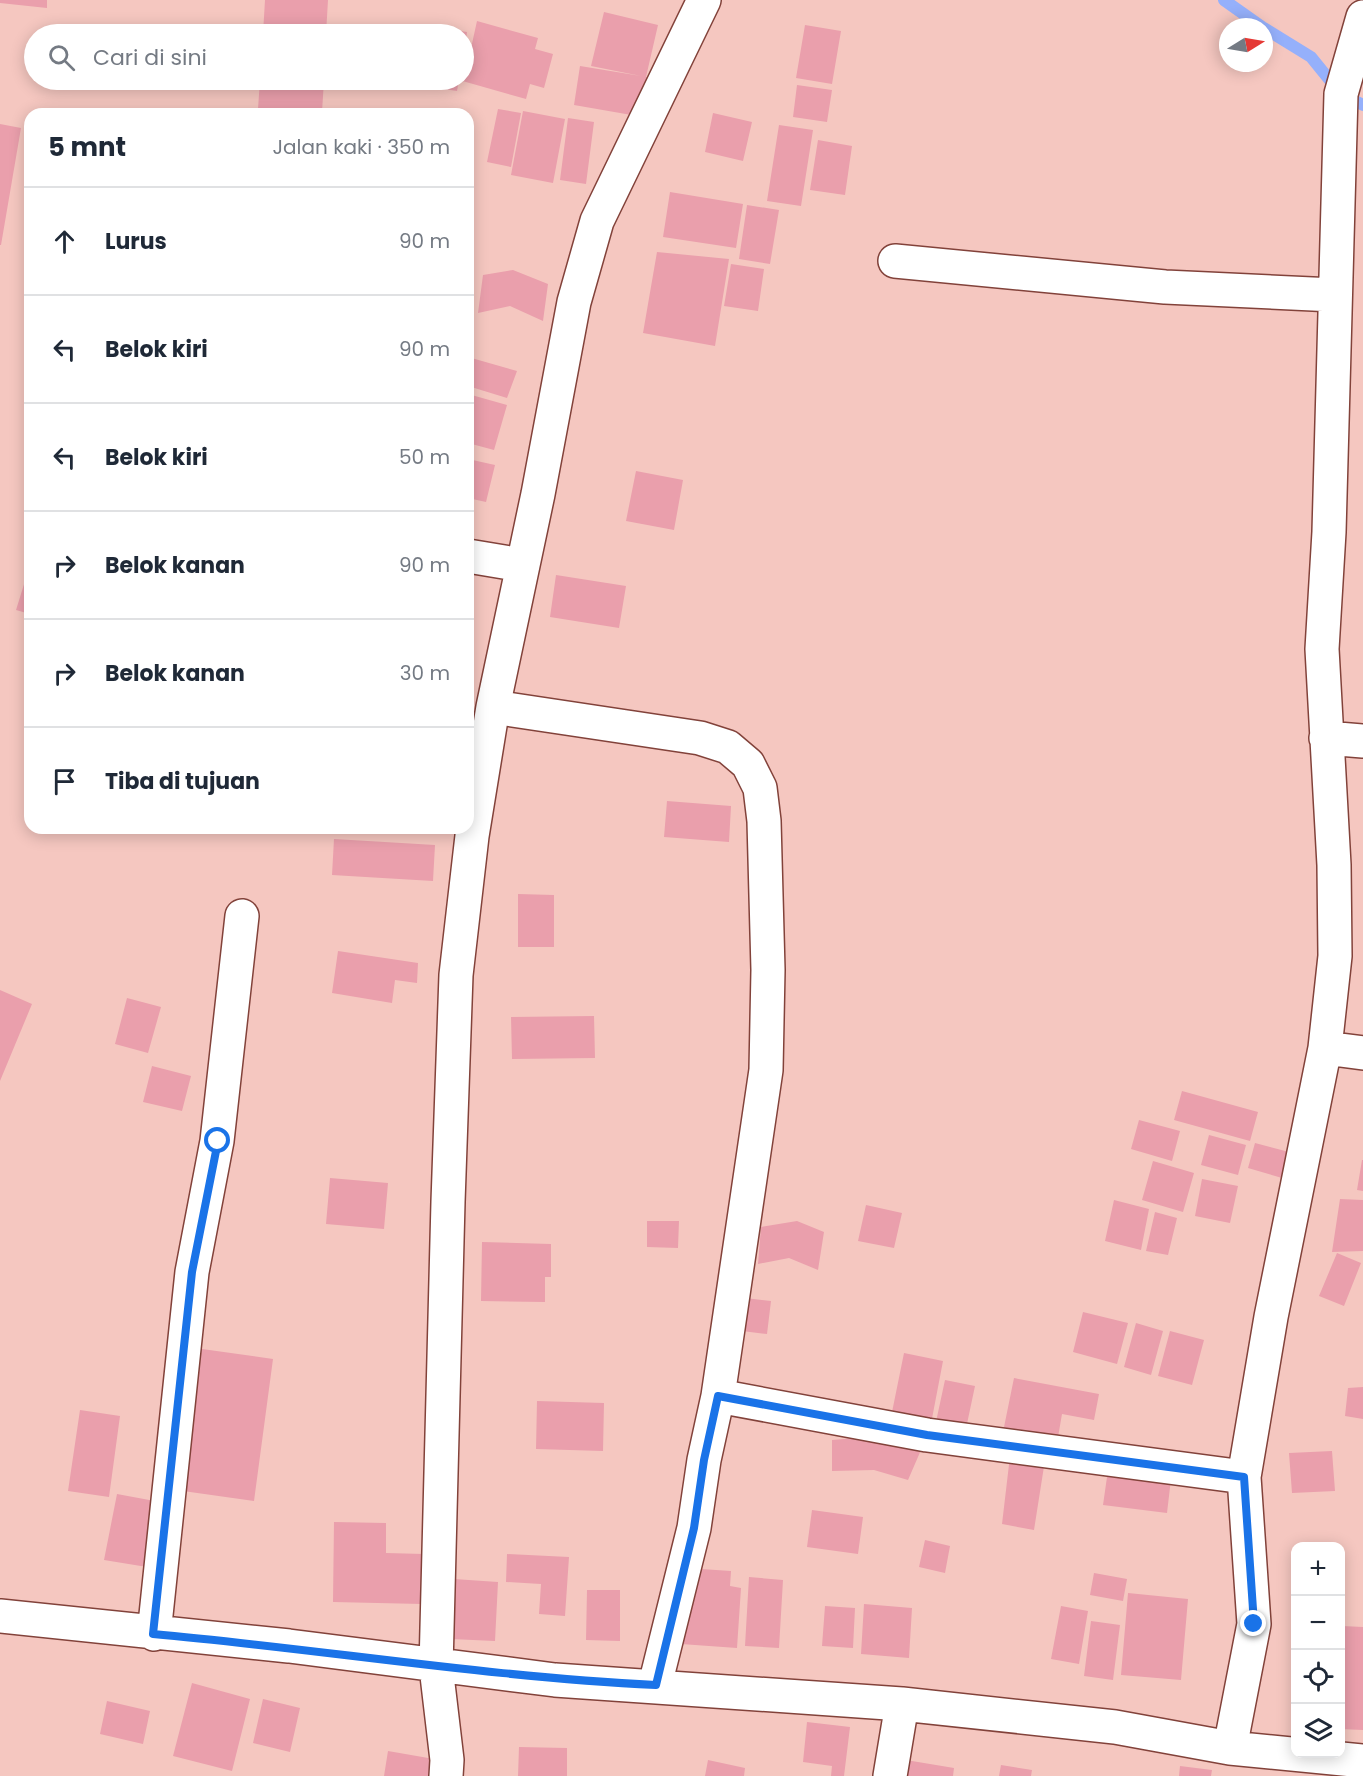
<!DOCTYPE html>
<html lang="id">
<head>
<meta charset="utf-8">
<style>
	body { margin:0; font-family:Poppins,sans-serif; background:#f6f6f7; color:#1f2937 }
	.controls { position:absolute; right:18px; bottom:18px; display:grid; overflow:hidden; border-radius:12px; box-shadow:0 3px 15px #0003 }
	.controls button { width:54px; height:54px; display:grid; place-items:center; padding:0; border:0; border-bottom:2px solid #e0e1e3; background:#fff; color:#1f2937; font:30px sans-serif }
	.compass { position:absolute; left:1219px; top:18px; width:54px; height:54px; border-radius:50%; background:#fff; box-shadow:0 3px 15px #0003; rotate:79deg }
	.stop { position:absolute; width:18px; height:18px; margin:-14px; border:4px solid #1a73e8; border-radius:50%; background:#fff }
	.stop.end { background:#1a73e8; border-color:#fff; box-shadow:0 2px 6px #0008 }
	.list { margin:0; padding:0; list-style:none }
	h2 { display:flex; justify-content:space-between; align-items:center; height:78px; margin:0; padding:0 24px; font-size:26px }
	h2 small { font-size:20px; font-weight:400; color:#747a83 }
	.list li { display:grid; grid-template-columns:39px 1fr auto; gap:18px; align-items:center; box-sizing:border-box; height:108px; padding:0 24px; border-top:2px solid #e0e1e3 }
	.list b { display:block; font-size:22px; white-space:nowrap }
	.list em { font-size:20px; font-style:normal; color:#747a83 }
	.icon { flex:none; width:33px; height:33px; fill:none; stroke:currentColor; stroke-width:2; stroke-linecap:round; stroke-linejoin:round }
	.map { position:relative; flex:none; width:1363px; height:1776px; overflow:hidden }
	.search { position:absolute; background:#fff; box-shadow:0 3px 15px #0003; left:24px; top:24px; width:450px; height:66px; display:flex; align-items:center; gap:15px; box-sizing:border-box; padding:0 21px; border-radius:33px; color:#747a83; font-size:22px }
	.panel { position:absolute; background:#fff; box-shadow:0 3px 15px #0003; left:24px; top:108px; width:450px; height:726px; border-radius:18px }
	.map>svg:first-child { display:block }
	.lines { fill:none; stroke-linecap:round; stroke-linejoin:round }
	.stream { stroke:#95b0fb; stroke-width:12 }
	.building { fill:#ea9fac }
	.minor-casing { stroke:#82423a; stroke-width:36 }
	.minor { stroke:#fff; stroke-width:33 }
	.route { stroke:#1a73e8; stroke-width:8 }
</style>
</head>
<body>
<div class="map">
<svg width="1363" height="1776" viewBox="0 0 1363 1776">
	<rect width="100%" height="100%" fill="#f5c7c0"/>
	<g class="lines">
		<path class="stream" d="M 1224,0 L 1262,27
			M 1264,28 L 1311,57 L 1341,94 L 1363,105"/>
	</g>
	<path class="building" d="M 0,0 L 47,0 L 47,8 L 0,3 Z
		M 265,0 L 328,0 L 326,34 L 263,34 Z
		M 604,12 L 658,25 L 646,77 L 649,78 L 643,117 L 574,105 L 580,66 L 641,76 L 591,66 Z
		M 477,21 L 538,38 L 535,49 L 553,54 L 544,88 L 530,84 L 526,99 L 459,80 L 457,91 L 425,86 L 426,80 L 464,80 Z
		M 805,25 L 841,31 L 832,84 L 796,78 Z
		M 434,27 L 467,32 L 465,47 L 464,34 L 433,34 Z
		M 260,80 L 324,80 L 322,112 L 258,109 Z
		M 797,85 L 832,90 L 827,122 L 793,117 Z
		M 498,109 L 521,113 L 511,167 L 487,162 Z
		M 523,111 L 565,119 L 553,183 L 511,175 Z
		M 713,113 L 752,122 L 743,161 L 705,152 Z
		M 568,118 L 594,122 L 586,184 L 560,180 Z
		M 0,124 L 21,128 L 1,245 L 0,245 Z
		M 779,125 L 813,130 L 801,206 L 767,201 Z
		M 818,140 L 852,146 L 845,195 L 810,190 Z
		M 670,192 L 743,204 L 736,248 L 663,237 Z
		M 747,205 L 779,210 L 770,264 L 739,259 Z
		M 657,252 L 729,259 L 715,346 L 643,333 Z
		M 731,264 L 764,269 L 758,311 L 724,306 Z
		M 513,270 L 548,284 L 543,321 L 510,306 L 478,313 L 483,275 Z
		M 468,357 L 517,371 L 507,398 L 468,386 Z
		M 468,394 L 507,405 L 494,450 L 468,443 Z
		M 468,459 L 495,465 L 486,502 L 468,498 Z
		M 636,471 L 683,480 L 674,530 L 626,521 Z
		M 30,565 L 30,614 L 16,610 Z
		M 556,575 L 626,586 L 619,628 L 550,617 Z
		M 667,801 L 731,806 L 729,842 L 664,837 Z
		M 391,828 L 419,828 L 418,833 Z
		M 334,839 L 435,845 L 433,881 L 332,875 Z
		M 518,894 L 554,895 L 554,947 L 518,947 Z
		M 338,951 L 418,963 L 417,983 L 395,980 L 392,1003 L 332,993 Z
		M 0,990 L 32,1004 L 0,1081 Z
		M 127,998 L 161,1007 L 148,1053 L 115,1044 Z
		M 594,1016 L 595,1058 L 512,1059 L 511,1017 Z
		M 152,1066 L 191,1076 L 182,1111 L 143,1102 Z
		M 1182,1091 L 1258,1112 L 1250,1141 L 1174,1120 Z
		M 1139,1120 L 1180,1131 L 1172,1161 L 1131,1149 Z
		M 1209,1135 L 1246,1145 L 1238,1175 L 1201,1165 Z
		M 1255,1143 L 1289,1152 L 1282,1178 L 1248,1168 Z
		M 1362,1160 L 1363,1160 L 1363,1191 L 1357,1190 Z
		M 1153,1161 L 1194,1173 L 1183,1212 L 1142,1200 Z
		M 330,1178 L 388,1183 L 384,1229 L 326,1224 Z
		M 1202,1179 L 1238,1186 L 1230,1223 L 1195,1216 Z
		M 1340,1199 L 1363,1200 L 1363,1251 L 1332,1252 Z
		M 1114,1200 L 1149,1209 L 1141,1250 L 1105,1241 Z
		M 866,1205 L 902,1213 L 894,1248 L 858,1241 Z
		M 1155,1212 L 1177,1218 L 1168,1255 L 1146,1251 Z
		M 647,1221 L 679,1221 L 678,1248 L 647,1247 Z
		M 797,1221 L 824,1232 L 818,1270 L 789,1258 L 758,1264 L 761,1227 Z
		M 482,1242 L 551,1244 L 551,1277 L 545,1277 L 545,1302 L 481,1301 Z
		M 1337,1253 L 1361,1263 L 1344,1306 L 1319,1296 Z
		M 745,1298 L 771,1301 L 767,1334 L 742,1331 Z
		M 1083,1312 L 1128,1323 L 1117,1364 L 1073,1352 Z
		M 1136,1323 L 1163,1331 L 1151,1375 L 1124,1367 Z
		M 1170,1331 L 1204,1340 L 1192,1385 L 1158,1376 Z
		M 195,1348 L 273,1359 L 254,1501 L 176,1490 Z
		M 904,1353 L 943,1361 L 930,1429 L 890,1422 Z
		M 1014,1378 L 1099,1394 L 1094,1420 L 1062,1414 L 1057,1443 L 1003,1432 Z
		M 945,1380 L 975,1386 L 964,1438 L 934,1431 Z
		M 1363,1387 L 1363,1419 L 1345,1416 L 1348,1388 Z
		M 537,1401 L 604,1403 L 603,1451 L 536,1449 Z
		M 80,1410 L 120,1416 L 109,1497 L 68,1491 Z
		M 878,1436 L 921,1450 L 908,1480 L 874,1470 L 832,1471 L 832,1440 Z
		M 1332,1451 L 1335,1491 L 1292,1493 L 1289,1453 Z
		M 1010,1456 L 1045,1460 L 1034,1530 L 1002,1524 Z
		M 1108,1470 L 1171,1479 L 1167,1513 L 1103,1505 Z
		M 117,1494 L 160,1502 L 147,1567 L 104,1560 Z
		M 812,1510 L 863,1517 L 858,1554 L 807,1547 Z
		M 334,1522 L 386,1523 L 386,1553 L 424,1554 L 422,1604 L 333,1602 Z
		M 925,1540 L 950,1546 L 945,1573 L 919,1567 Z
		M 507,1554 L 569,1557 L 565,1616 L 539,1614 L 541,1584 L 506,1582 Z
		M 686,1568 L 731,1571 L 730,1586 L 741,1588 L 737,1648 L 681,1644 Z
		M 1094,1573 L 1127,1579 L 1123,1601 L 1090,1595 Z
		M 749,1577 L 783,1580 L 779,1648 L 745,1646 Z
		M 454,1579 L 498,1582 L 495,1641 L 451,1639 Z
		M 587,1590 L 620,1590 L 620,1641 L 586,1640 Z
		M 1128,1593 L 1188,1599 L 1181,1680 L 1121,1675 Z
		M 864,1604 L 912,1608 L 909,1658 L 861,1654 Z
		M 825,1606 L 855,1608 L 853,1648 L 822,1646 Z
		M 1061,1606 L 1088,1611 L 1079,1664 L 1051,1659 Z
		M 1091,1621 L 1120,1625 L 1113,1680 L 1084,1676 Z
		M 1342,1626 L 1363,1627 L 1363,1730 L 1340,1729 Z
		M 192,1683 L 250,1699 L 232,1771 L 173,1756 Z
		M 263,1699 L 300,1708 L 290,1752 L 253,1743 Z
		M 107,1701 L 150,1711 L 143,1744 L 100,1734 Z
		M 807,1722 L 850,1727 L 844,1776 L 831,1776 L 832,1766 L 803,1762 Z
		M 519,1747 L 567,1748 L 567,1776 L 518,1776 Z
		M 388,1751 L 434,1759 L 431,1776 L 384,1776 Z
		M 708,1760 L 745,1768 L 744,1776 L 705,1776 Z
		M 906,1760 L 954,1768 L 953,1776 L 904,1776 Z
		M 1001,1765 L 1032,1770 L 1031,1776 L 999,1776 Z
		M 1180,1766 L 1212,1770 L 1211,1776 L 1179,1776 Z"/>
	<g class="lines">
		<defs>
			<path id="minor" d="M 895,261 L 1165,287 L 1334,295
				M 468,556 L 522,565
				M 493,707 L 700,738 L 728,747 L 748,764 L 760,788 L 764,821 L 768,970 L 766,1070 L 718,1396 L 704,1460 L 694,1528 L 655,1685
				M 1326,738 L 1363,741
				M 1325,1048 L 1363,1053
				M 718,1396 L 927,1435 L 1244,1477
				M 0,1616 L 289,1646 L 555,1680 L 902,1704 L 1115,1727 L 1230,1748 L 1363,1761
				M 154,1634 L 192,1272 L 217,1141 L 242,916
				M 1230,1748 L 1254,1624 L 1244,1477 L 1271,1317 L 1325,1048 L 1335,956 L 1334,865 L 1322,649 L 1329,532 L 1341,94 L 1363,17
				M 446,1776 L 447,1760 L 436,1667 L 448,1202 L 456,975 L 472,836 L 493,707 L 538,494 L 574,302 L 597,221 L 704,0
				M 890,1776 L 902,1704"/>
		</defs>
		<use href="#minor" class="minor-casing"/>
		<use href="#minor" class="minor"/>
	</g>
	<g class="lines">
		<path class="route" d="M 218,1141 L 192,1272 L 153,1634 C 321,1649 487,1677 656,1685 L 694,1528 L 704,1460 L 718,1396 L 927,1435 L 1244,1477 L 1254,1624"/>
	</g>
</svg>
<div class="controls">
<button>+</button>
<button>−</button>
<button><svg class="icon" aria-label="locate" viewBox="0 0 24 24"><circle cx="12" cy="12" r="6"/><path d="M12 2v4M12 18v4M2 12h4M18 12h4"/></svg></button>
<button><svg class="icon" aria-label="layers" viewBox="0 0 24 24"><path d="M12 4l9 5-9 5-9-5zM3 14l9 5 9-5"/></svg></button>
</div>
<svg class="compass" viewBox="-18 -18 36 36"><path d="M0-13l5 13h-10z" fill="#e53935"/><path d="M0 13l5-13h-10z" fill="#747a83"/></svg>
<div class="stop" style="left:218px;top:1141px"></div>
<div class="stop end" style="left:1254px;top:1624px"></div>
<div class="search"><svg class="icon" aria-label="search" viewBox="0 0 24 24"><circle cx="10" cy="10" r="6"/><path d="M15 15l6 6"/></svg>Cari di sini</div>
<section class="panel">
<h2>5 mnt<small>Jalan kaki · 350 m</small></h2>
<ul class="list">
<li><svg class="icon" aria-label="ahead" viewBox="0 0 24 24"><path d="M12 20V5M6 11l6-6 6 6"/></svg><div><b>Lurus</b></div><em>90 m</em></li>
<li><svg class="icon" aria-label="left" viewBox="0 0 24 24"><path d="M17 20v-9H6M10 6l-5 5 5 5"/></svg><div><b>Belok kiri</b></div><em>90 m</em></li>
<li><svg class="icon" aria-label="left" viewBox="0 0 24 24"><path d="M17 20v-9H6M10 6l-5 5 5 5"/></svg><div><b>Belok kiri</b></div><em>50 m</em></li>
<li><svg class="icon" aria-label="right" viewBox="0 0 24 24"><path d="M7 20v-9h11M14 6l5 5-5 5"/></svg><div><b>Belok kanan</b></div><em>90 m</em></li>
<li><svg class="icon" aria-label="right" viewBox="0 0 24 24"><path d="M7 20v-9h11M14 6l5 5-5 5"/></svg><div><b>Belok kanan</b></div><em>30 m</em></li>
<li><svg class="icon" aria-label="arrive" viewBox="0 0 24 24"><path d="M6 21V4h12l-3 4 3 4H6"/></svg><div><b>Tiba di tujuan</b></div></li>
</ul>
</section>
</div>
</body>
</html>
